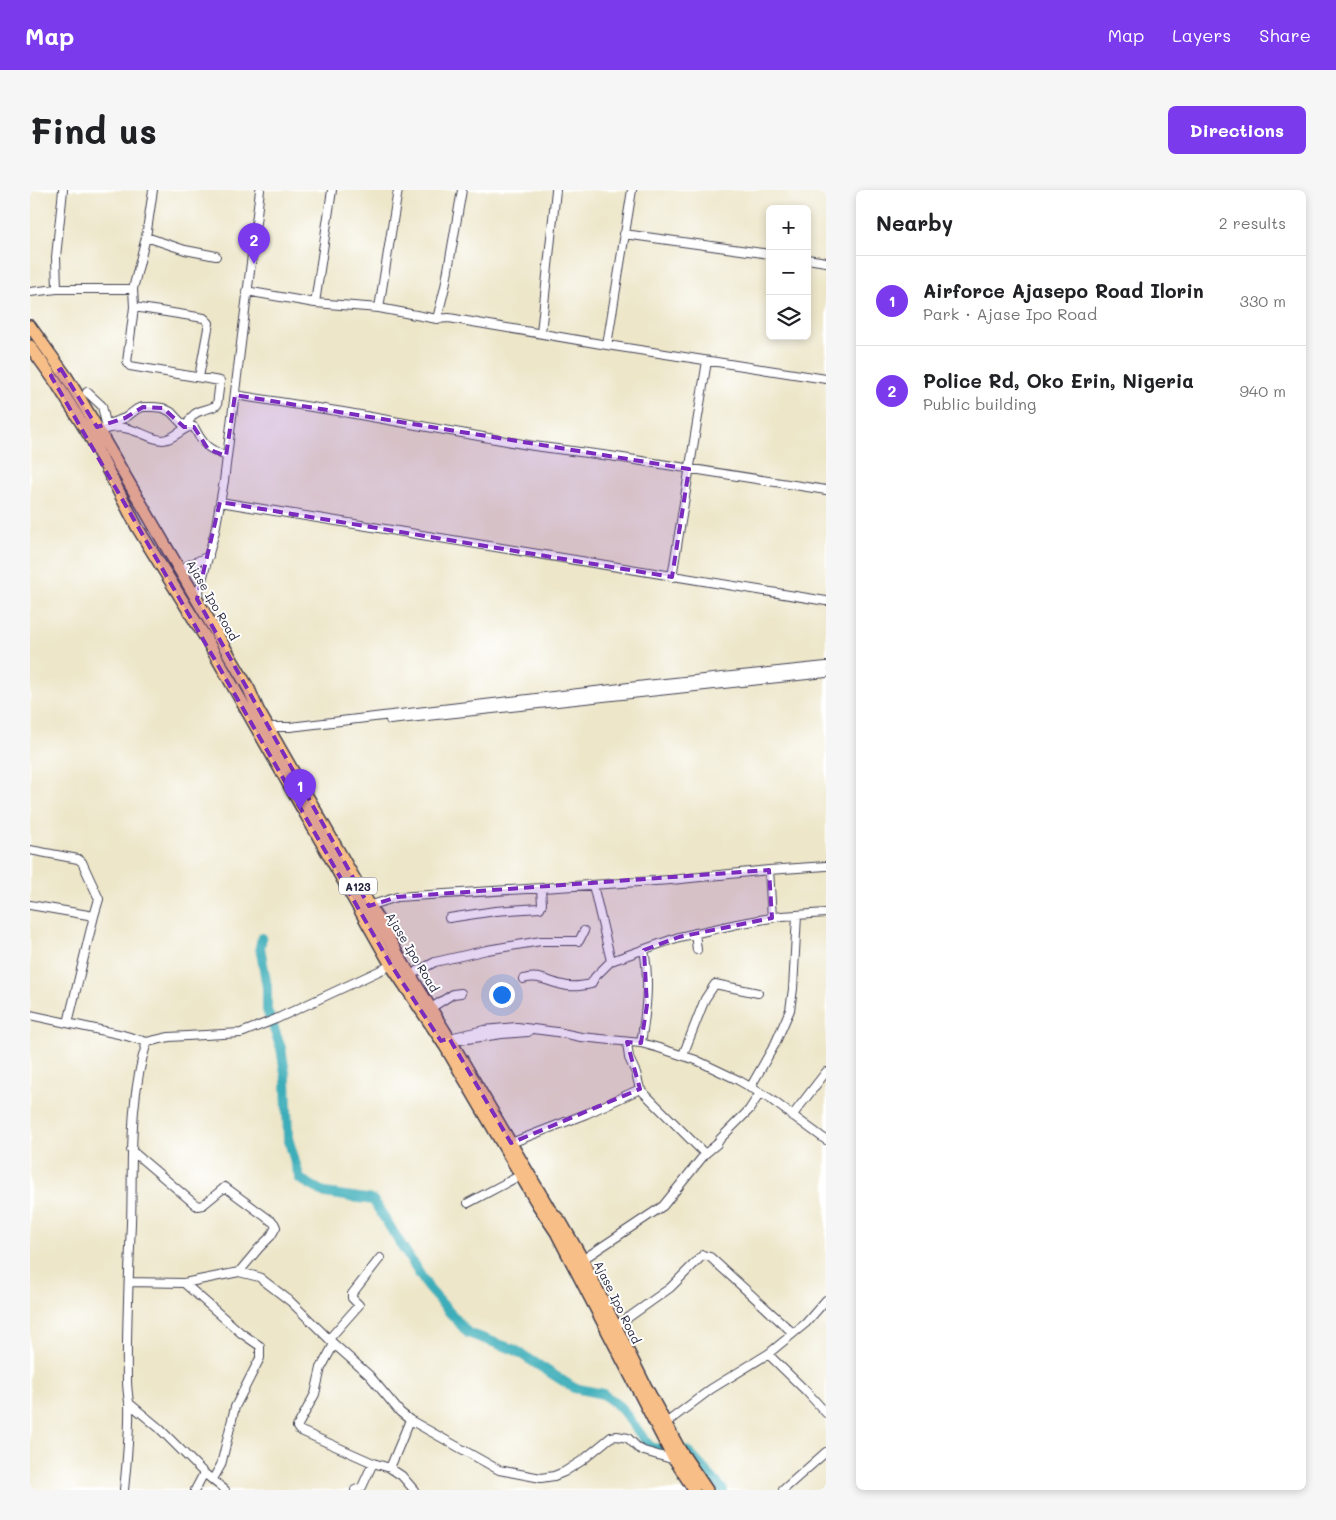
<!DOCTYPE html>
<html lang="en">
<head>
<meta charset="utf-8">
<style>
	body { margin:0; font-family:Mali,sans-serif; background:#f6f6f6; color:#202124 }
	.controls { position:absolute; right:15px; top:15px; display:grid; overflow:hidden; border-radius:8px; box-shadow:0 2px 8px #0003 }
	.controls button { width:45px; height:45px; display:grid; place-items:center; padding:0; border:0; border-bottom:1px solid #e0e0e0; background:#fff; color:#202124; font:25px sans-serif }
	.you { position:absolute; left:471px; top:804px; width:18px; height:18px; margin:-12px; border:4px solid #fff; border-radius:50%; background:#1a73e8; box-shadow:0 0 0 8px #1a73e833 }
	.badge { display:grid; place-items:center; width:32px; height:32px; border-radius:50%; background:#7c3aed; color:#fff; font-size:16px; font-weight:700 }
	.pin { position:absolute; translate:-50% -41px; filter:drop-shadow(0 1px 2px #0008) }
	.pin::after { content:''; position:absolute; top:26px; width:18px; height:15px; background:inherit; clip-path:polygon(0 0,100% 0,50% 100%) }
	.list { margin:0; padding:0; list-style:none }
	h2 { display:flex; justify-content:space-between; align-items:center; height:65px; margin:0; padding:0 20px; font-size:21px }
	h2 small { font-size:16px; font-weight:400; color:#757577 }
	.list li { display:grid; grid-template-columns:32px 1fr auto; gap:15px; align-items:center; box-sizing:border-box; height:90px; padding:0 20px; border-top:1px solid #e0e0e0 }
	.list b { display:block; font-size:19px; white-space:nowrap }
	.list p { margin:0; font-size:16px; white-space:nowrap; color:#757577 }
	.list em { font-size:16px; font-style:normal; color:#757577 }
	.icon { flex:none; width:28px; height:28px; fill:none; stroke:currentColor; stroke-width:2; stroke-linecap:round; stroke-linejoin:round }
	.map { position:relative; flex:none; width:796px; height:1300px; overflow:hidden; border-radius:8px }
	header { display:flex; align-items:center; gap:30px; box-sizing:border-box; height:70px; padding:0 25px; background:#7c3aed; color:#fff }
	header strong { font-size:24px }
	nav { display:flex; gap:28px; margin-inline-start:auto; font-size:18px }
	.intro { display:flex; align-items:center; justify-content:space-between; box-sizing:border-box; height:120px; padding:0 30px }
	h1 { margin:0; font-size:35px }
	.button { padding:12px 22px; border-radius:8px; background:#7c3aed; color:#fff; font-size:18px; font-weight:700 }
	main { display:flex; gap:30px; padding:0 30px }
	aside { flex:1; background:#fff; border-radius:8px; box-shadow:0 2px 8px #0003 }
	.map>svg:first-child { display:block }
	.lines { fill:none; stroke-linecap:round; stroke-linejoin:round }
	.river { stroke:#3eaeb9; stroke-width:10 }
	.minor-casing { stroke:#403f50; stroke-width:10 }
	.highway-casing { stroke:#403f50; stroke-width:14 }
	.minor { stroke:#fff; stroke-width:8 }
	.highway { stroke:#f7be87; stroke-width:11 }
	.marked { fill:#7b2cbf; fill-opacity:0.2; stroke:#7b2cbf; stroke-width:4; stroke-dasharray:10 6; stroke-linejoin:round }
	.labels { text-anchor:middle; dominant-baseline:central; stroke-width:4; stroke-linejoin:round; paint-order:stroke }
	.shield { fill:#fff; stroke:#646476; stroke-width:1 }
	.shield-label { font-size:11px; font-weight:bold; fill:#22223b }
	.street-label { font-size:12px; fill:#22223b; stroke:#fff }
</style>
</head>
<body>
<header>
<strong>Map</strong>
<nav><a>Map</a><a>Layers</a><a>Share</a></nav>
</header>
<div class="intro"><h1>Find us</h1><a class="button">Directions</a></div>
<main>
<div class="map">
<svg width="796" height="1300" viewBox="0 0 796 1300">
	<rect width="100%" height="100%" fill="#fff"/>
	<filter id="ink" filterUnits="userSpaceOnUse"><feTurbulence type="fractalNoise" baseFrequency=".02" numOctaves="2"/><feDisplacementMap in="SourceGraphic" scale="10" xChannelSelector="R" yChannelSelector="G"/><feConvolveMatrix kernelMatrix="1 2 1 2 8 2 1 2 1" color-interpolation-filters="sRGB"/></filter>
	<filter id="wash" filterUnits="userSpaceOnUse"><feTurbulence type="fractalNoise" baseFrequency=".0096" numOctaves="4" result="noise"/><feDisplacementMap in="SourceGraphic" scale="20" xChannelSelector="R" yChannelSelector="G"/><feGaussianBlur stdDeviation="1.12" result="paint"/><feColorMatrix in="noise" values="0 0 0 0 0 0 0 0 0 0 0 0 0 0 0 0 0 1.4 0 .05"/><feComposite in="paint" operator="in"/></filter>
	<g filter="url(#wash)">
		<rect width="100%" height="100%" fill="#ede6c9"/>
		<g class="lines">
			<path class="river" d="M 232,748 L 230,757 L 237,797 L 237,820 L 251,858 L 256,889 L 258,948 L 270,989 L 295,1003 L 343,1010 L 399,1099 L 438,1143 L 485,1160 L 544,1198 L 573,1204 L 590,1217 L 621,1258 L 657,1261 L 693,1300"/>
		</g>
	</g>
	<g filter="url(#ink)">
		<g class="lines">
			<defs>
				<path id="minor" d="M 123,0 L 116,47 L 103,99 L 104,117 L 97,172 L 100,176 L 190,191 L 187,215 C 173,223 164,217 157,236
					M 594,44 L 740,64
					M 116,47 L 155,60 L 186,66
					M 777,69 L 796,72
					M 27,99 L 26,67 L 33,0
					M 216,101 L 285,113 L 349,118 L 407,129 L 419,128 L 577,155 L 796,189
					M 0,102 L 27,99 L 103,99
					M 285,113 L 302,0
					M 104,117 L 174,128 L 179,133 L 169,187
					M 349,118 L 368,0
					M 407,129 L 415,97 L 432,0
					M 511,143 L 526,0
					M 577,155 L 602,0
					M 57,202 L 72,216 L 77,238
					M 205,205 L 313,222 L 504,256 L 580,266 L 796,300
					M 78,234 L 95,228 L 107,219 L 113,217 L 123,217 L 133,218 L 141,222 L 156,238
					M 69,241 C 85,235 95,237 111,243 C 118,246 125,250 133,250 C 146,249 155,234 164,237 C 173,255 178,259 196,266
					M 190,312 L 796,411
					M 150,379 L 179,366
					M 642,387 L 677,171
					M 167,409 L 185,341 L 194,291 L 230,0
					M 360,530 L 796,483
					M 237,537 L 260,537 L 616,495 L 796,476
					M 0,660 L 48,669 L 52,672 L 69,709 L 64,726 L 0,715
					M 739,680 L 742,728
					M 563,695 L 581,771
					M 339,716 L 367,707 L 641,690 L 739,680 L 796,676
					M 419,728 L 465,721 L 510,718 L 512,714 L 511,699
					M 665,743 L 667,760
					M 380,785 L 405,772 L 457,760 L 511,751 L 549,751 L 554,741
					M 493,789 C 510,784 517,792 533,795 C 542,798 552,796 561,794 L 565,787 L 581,771 L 649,747 L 707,734 L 752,726 L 796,723
					M 401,818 L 423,804 L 431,803
					M 0,825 L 93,845 L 117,852 L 139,847 L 211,843 L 246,829 L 364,774
					M 38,833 L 64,726
					M 415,849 L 454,840 L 487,837 L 527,842 L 551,847 L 611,853 L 629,858 L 666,870 L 708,890 L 739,908 L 796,950
					M 430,850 L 472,844 L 498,842
					M 597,852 L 599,868 L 606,883 L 610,899 L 675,964
					M 611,853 C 616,822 620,791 614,760
					M 653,865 L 675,809 L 685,794 L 728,803
					M 720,898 L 745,854 L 760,820 L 763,799 L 767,725
					M 762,926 L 796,882
					M 481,953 L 556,924 L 610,899
					M 101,960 L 167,1016 L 173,1015 L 195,997 L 244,1033 L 246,1037 L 241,1046 L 229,1058 L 209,1082
					M 438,1013 L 491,985
					M 552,1070 L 633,1016 L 675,964 L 687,954 L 690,949 L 719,920 L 730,903
					M 99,1092 L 154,1093 L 209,1082 L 229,1087 L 260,1111 L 304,1154 L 339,1185 L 370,1222 L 380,1230 L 469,1280 L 511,1288 L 524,1286 L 534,1282 L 553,1270 L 581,1247 L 587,1246 L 598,1248 L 608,1258 L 614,1261 L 645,1270
					M 154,1093 L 211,1143 L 230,1156 L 230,1168 L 205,1217 L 191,1275 L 183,1289
					M 585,1137 L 640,1098 L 673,1065 L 680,1067 L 763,1143
					M 299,1149 L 329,1115 L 322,1108 L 322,1104 L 350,1068
					M 304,1154 L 291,1178 L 285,1204 L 267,1237 L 269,1240 L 343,1273 L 360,1278 L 372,1286 L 384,1300
					M 738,1164 L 777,1202 L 796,1223
					M 99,1213 L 129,1238 L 174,1283 L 195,1300
					M 636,1233 L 681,1199 L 738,1164 L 776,1133 L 796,1110
					M 360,1278 L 380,1230
					M 94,1300 C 97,1271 100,1241 99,1212 C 98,1205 97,1197 97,1190 C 96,1138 99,1085 101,1033 C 103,973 98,911 117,852
					M 165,1300 L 174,1283
					M 325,1300 L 332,1297 L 343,1273
					M 753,1300 L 796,1262"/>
				<path id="highway" d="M 0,136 L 36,186 L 52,212 L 219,499 L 228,520 L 371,770 L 422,853 L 520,1020 L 531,1032 L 550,1065 L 615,1195 L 650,1260 L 677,1300
					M 0,156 L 27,194 L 62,250 L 107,337 L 175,447 L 361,775 L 415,856 L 508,1015 L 526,1042 L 640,1262 L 664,1300"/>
			</defs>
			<use href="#minor" class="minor-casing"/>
			<use href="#highway" class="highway-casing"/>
			<use href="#minor" class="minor"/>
			<use href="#highway" class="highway"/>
		</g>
	</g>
	<path class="marked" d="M 31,179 L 67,237 L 95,228 L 113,217 L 133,218 L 154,237 L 164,237 L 178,259 L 196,266 L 205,205 L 659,279 L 642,387 L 190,312 L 167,409 L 339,716 L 367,707 L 739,680 L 742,728 L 649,747 L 614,760 L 617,815 L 611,853 L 597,852 L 610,899 L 481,953 L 419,848 L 411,851 L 361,775 L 21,186 Z"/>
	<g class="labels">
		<rect class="shield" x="309" y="687.5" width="38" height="17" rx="4"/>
		<g class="shield-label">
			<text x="328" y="696">A123</text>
		</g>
		<g class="street-label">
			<text transform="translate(183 410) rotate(60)">Ajase Ipo Road</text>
			<text transform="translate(383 762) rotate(59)">Ajase Ipo Road</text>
			<text transform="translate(588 1112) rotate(64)">Ajase Ipo Road</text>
		</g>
	</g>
</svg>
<div class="controls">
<button>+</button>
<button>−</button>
<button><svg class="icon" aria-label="layers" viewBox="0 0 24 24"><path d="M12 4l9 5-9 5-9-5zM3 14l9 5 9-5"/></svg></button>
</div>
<div class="you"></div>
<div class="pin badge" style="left:270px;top:620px">1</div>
<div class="pin badge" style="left:224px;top:74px">2</div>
</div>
<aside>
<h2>Nearby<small>2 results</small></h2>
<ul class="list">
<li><span class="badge">1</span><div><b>Airforce Ajasepo Road Ilorin</b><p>Park · Ajase Ipo Road</p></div><em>330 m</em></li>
<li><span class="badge">2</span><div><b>Police Rd, Oko Erin, Nigeria</b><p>Public building</p></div><em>940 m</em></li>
</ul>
</aside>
</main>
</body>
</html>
